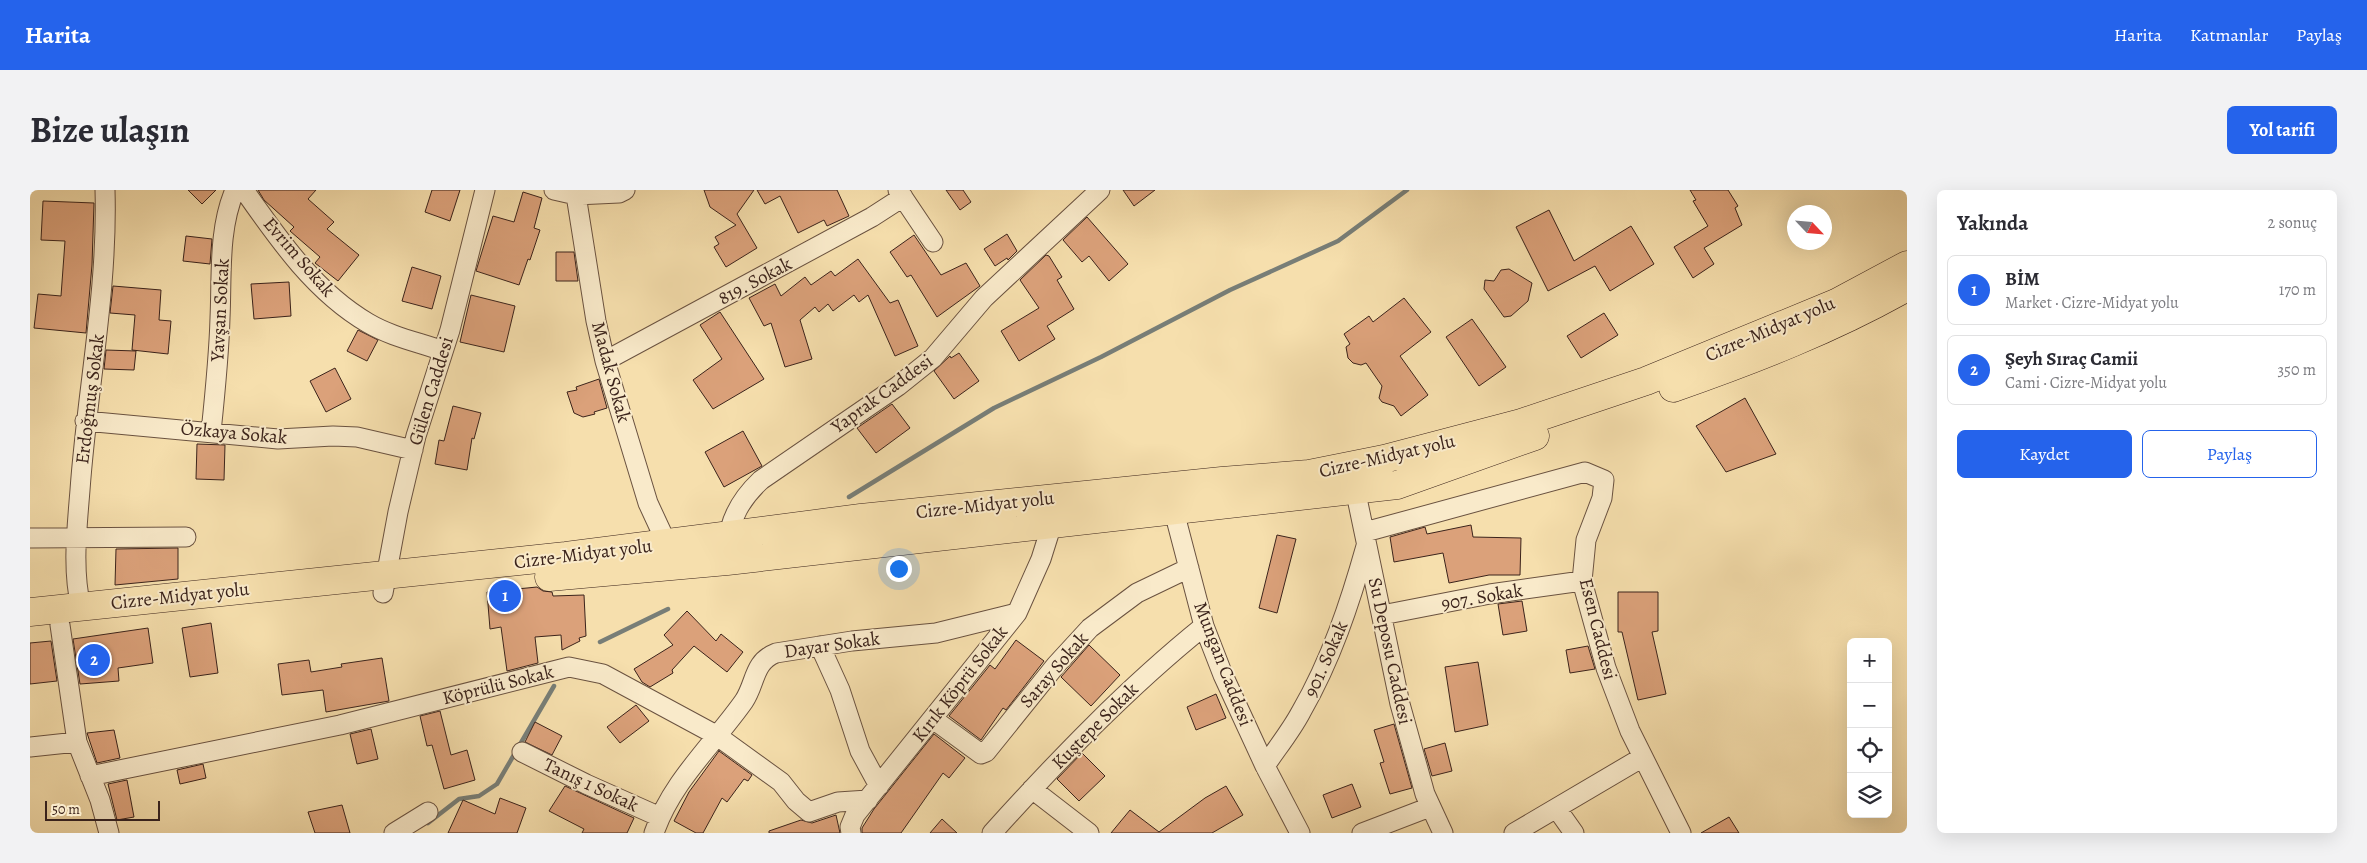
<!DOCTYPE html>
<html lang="tr">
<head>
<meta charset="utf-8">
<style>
	body { margin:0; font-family:Alegreya,serif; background:#f2f2f3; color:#2b2b33 }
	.controls { position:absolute; right:15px; bottom:15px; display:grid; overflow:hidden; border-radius:8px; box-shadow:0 5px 20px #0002 }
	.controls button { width:45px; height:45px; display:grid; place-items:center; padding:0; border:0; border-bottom:1px solid #e1e1e2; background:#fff; color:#2b2b33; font:25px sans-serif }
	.compass { position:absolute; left:1757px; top:15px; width:45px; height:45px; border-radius:50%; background:#fff; box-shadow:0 5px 20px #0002; rotate:116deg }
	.scale { position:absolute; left:15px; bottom:12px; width:115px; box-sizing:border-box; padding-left:5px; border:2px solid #3b231b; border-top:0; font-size:14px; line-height:18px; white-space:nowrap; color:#3b231b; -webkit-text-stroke:4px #f9eaca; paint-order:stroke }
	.you { position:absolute; left:868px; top:378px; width:18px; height:18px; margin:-12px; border:4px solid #fff; border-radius:50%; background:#1a73e8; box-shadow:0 0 0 8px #1a73e833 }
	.badge { display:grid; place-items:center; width:32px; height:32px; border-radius:50%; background:#2563eb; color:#fff; font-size:16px; font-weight:700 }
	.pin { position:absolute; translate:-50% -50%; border:2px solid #fff; box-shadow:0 1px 5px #0006 }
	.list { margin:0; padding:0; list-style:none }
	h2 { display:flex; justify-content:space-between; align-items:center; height:65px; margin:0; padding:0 20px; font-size:21px }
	h2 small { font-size:16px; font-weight:400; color:#7c7c81 }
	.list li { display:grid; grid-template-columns:32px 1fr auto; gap:15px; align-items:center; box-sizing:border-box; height:70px; margin:0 10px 10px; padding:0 10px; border:1px solid #e1e1e2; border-radius:8px }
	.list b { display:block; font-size:19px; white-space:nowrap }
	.list p { margin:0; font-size:16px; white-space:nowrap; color:#7c7c81 }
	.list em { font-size:16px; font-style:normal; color:#7c7c81 }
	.actions { display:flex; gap:10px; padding:15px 20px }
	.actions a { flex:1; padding:11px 0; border:1px solid #2563eb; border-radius:8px; text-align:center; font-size:18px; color:#2563eb }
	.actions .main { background:#2563eb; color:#fff }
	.icon { flex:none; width:28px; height:28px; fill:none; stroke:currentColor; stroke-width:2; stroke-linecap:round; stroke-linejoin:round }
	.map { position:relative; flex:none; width:1877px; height:643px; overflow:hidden; border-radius:8px }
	header { display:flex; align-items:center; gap:30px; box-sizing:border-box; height:70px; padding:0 25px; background:#2563eb; color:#fff }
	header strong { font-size:24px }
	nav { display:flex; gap:28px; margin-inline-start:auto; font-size:18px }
	.intro { display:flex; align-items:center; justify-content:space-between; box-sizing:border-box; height:120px; padding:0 30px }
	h1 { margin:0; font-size:35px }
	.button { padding:12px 22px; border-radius:8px; background:#2563eb; color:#fff; font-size:18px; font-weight:700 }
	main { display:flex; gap:30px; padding:0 30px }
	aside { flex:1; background:#fff; border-radius:8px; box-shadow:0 5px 20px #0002 }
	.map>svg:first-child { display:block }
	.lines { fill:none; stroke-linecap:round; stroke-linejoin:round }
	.stream { stroke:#787e77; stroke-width:4.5 }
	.building { fill:#dba17a; stroke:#3b231b }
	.minor-casing { stroke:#6a5240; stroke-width:21 }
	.highway-casing { stroke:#3b231b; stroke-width:29 }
	.minor { stroke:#f9eaca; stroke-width:19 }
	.highway { stroke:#f6dfad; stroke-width:28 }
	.labels { text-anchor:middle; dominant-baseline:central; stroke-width:4; stroke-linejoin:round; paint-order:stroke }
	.street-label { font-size:19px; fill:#3b231b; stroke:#f9eaca }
</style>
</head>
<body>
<header>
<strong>Harita</strong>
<nav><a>Harita</a><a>Katmanlar</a><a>Paylaş</a></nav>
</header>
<div class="intro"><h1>Bize ulaşın</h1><a class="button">Yol tarifi</a></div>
<main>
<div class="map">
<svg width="1877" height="643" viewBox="0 0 1877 643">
	<rect width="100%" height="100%" fill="#f6dfad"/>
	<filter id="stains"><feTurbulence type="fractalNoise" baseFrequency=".004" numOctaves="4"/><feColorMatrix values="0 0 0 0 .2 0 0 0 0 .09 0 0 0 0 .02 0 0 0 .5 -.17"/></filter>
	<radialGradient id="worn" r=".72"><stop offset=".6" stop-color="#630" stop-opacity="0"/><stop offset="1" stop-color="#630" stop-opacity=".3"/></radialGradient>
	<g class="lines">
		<path class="stream" d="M 819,307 L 964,218 L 1071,167 L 1200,100 L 1308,51 L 1377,0
			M 570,452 L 638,419
			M 398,633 L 429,609 L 449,606 L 467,594 L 524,496"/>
	</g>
	<path class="building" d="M 158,0 L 186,0 L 172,14 Z
		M 228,0 L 286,0 L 278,9 L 304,32 L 297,39 L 329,65 L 308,91 L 285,73 L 290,67 L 260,41 L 264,37 L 234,10 Z
		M 402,0 L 430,0 L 420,31 L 395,22 Z
		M 674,0 L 724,0 L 707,24 L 727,58 L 696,77 L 684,57 L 689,54 L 685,47 L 706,35 L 680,17 Z
		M 727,0 L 807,0 L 819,26 L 797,36 L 794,30 L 768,43 L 750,6 L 735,14 Z
		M 916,0 L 933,0 L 941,12 L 930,20 Z
		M 1093,0 L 1125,0 L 1104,16 Z
		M 1660,0 L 1698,0 L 1708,16 L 1705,18 L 1712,35 L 1674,58 L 1684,74 L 1663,88 L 1644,57 L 1678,36 L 1663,11 L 1666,10 Z
		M 493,2 L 512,8 L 504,38 L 510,40 L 500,70 L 498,69 L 489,95 L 446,81 L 463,26 L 484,32 Z
		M 13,11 L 64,13 L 62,75 L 56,143 L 4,138 L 8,104 L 31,106 L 35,51 L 11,50 Z
		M 1519,20 L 1544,71 L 1601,36 L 1624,74 L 1580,101 L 1565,76 L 1518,101 L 1486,37 Z
		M 1057,27 L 1098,74 L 1079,91 L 1059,66 L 1052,72 L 1033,50 Z
		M 977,44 L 987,61 L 978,70 L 977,68 L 965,76 L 954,59 Z
		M 884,45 L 911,85 L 936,73 L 950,96 L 907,127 L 881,85 L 877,87 L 860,62 Z
		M 156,46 L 182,49 L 180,74 L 153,71 Z
		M 526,62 L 544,62 L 548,91 L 526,91 Z
		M 1016,65 L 1019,66 L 1032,87 L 1027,90 L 1044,119 L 1017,136 L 1025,149 L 989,171 L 971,141 L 1009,118 L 990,90 Z
		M 828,69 L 860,113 L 868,110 L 888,156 L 865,166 L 838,105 L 829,112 L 824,105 L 803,121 L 798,114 L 789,122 L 785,117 L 770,130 L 782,169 L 755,177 L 741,133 L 734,136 L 719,108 L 745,94 L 751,106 L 775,87 L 781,95 L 801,81 L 805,86 Z
		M 382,77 L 411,86 L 402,119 L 372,111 Z
		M 1479,79 L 1502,93 L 1498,111 L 1481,126 L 1474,127 L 1454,99 L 1455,90 L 1464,91 L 1471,80 Z
		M 259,92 L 261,126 L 224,129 L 221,94 Z
		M 83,96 L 131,100 L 129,130 L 141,131 L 138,164 L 102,160 L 105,125 L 80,123 Z
		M 441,105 L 485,116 L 474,162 L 430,152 Z
		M 1374,108 L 1401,142 L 1370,166 L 1398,205 L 1371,226 L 1364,216 L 1352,212 L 1349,208 L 1352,196 L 1336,173 L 1331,175 L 1323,173 L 1318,168 L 1316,157 L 1320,154 L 1314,144 L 1339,126 L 1343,132 Z
		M 690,122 L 734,189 L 683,219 L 663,190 L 692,169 L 670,135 Z
		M 1574,123 L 1588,145 L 1551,168 L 1537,146 Z
		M 1442,129 L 1476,177 L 1449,196 L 1416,147 Z
		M 328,140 L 348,150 L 337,171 L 317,161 Z
		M 76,160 L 106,161 L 104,180 L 74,179 Z
		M 929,163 L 949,191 L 924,209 L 904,181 L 920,166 L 921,168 Z
		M 305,178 L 321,209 L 296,222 L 280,191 Z
		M 569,189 L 577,218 L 564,222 L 565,224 L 553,227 L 544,223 L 537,202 L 547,200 L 546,197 Z
		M 1715,208 L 1746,264 L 1696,282 L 1666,236 Z
		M 862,214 L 880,238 L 846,263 L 827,238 Z
		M 423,216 L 451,223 L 444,249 L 442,248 L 437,280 L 405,274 L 409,250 L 414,251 Z
		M 713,241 L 732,276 L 694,297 L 675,262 Z
		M 167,254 L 195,255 L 194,290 L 166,289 Z
		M 1441,335 L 1443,347 L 1491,348 L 1490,385 L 1459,385 L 1419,393 L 1413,363 L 1364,372 L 1360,347 L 1395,337 L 1397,344 Z
		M 1247,345 L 1266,349 L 1247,423 L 1229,418 Z
		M 148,358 L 148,389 L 85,395 L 86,359 Z
		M 507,397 L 513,401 L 522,402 L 523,406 L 554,405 L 556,446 L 549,448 L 550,451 L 532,460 L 531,445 L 505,447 L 508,473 L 477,481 L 471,437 L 460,439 L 457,402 Z
		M 1588,402 L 1628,402 L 1628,441 L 1622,442 L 1636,504 L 1608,510 L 1592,442 L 1588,442 Z
		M 1492,411 L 1497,441 L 1473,445 L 1468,414 Z
		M 657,421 L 686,451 L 691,444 L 713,462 L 697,482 L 664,456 L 642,480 L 643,483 L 620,497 L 612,492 L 604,479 L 643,455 L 634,445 Z
		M 181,433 L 188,483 L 160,487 L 152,438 Z
		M 118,438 L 123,473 L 88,478 L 89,491 L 50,494 L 43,449 Z
		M 986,450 L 1014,471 L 976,520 L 973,518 L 951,550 L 919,526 L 960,475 L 965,479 Z
		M 21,451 L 27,491 L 0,494 L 0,453 Z
		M 1059,455 L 1090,485 L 1061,516 L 1031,487 Z
		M 1558,456 L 1565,479 L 1540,483 L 1536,460 Z
		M 352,468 L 359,511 L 296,522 L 293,500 L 252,505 L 248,474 L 279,470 L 281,482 L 312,477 L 311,474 Z
		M 1448,472 L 1458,535 L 1425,542 L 1415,477 Z
		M 1186,504 L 1196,528 L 1166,540 L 1157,517 Z
		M 606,515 L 619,531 L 590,553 L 577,537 Z
		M 410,521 L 421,565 L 437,560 L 445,590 L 414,599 L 402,555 L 397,556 L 390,526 Z
		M 505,532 L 532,546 L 522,565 L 495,552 Z
		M 1364,534 L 1382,598 L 1360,604 L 1350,573 L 1354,572 L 1344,540 Z
		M 341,539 L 348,569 L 327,574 L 320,544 Z
		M 84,540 L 90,568 L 67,573 L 57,543 Z
		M 904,544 L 935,568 L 919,588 L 913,583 L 871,643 L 832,643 L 832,638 L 844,619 Z
		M 1415,553 L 1422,581 L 1402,586 L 1394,559 Z
		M 689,561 L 722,585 L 718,591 L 714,589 L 697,612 L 692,608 L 673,643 L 666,643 L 644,631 L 659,602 Z
		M 1052,563 L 1075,586 L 1049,611 L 1027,589 Z
		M 173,574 L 176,588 L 150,594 L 147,580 Z
		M 97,590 L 104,627 L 87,630 L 78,594 Z
		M 1322,594 L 1331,617 L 1302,628 L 1293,605 Z
		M 535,596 L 604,628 L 597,643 L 552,643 L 554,639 L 519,621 Z
		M 1196,596 L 1213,625 L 1182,643 L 1081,643 L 1100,620 L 1129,642 L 1175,608 Z
		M 470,608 L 496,618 L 487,643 L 418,643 L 433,610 L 465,624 Z
		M 312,615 L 320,643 L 285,643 L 278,622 Z
		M 806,625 L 810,643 L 739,643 L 739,641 L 771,630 L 782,633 Z
		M 1699,627 L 1709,643 L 1671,643 Z
		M 912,629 L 927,643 L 900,643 Z"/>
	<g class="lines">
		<defs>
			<path id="minor" d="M 214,0 C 249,50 285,102 338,133 C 362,147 388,152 413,161
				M 524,0 L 546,5 L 589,3 L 595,0
				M 868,0 L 903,52
				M 546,5 L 566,131 L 575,171 L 618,313 L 637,354
				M 575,171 L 842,27 L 873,7
				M 55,231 L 248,249 L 303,246 L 327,247 L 383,260
				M 181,242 C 185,204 189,166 190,128 C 192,86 188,39 205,0
				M 1323,289 L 1370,514 L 1395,604 L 1413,643
				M 1141,310 L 1174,436 L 1193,485 L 1235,576 L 1270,643
				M 1335,342 L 1555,282 L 1574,290 L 1572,308 L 1556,350 L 1552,391 L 1576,478 L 1600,541 L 1651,643
				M 0,348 L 156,347
				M 698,355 C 699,328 712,308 731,290 L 868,196 L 903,168 L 954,108 L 1070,0
				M 353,403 L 368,322 L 386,246 L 420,140 L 455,0
				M 51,417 C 42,380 47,338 50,300 C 57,200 78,101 75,0
				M 1352,425 L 1460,404 L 1552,391
				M 30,435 L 47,552 L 70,610 L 79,643
				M 790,456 L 810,500 L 830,561 L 849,596
				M 903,529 L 951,564 L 956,562 L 1026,475 L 1060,438 L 1107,403 L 1159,378
				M 0,557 L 47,552
				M 492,562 L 556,594 L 630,627
				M 1235,576 C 1247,558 1261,541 1271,522 C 1301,470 1320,413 1336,356
				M 60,586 L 310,535 L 539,477 L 573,484 L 686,545 L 751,592 L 766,611 L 779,622 L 808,612 L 838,610
				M 1002,599 L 1059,643
				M 1527,619 L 1544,643
				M 364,643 L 398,622
				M 624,643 C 642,591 683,555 714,511 C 726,493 723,472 746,463 L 822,451 L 906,443 L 987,423
				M 821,643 L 820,637 L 825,625 L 987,423 L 1011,369 L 1022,334
				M 962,643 C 1028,570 1097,498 1174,436
				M 1332,643 L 1400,617
				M 1484,643 L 1613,567"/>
			<path id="highway" d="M 1643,198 C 1723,170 1803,139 1877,97
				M 519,387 L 697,371 L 1367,295 L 1505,246
				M 0,422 L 536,366 L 831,328 L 1192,291 L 1279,284 L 1354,269 L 1491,233 L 1616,191 L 1806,113 L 1877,75"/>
		</defs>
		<use href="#minor" class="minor-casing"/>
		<use href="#highway" class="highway-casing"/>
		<use href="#minor" class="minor"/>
		<use href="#highway" class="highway"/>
	</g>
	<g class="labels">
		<g class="street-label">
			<text transform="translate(269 67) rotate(49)">Evrim Sokak</text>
			<text transform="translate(725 91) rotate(-28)">819. Sokak</text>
			<text transform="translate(190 120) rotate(-87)">Yavşan Sokak</text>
			<text transform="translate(1740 139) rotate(-23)">Cizre-Midyat yolu</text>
			<text transform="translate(581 182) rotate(75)">Madak Sokak</text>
			<text transform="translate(401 201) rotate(-73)">Gülen Caddesi</text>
			<text transform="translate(852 204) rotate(-36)">Yaprak Caddesi</text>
			<text transform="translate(60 209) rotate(-83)">Erdoğmuş Sokak</text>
			<text transform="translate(204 243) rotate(5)">Özkaya Sokak</text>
			<text transform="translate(1357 266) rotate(-13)">Cizre-Midyat yolu</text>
			<text transform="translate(955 315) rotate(-6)">Cizre-Midyat yolu</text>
			<text transform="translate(553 364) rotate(-7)">Cizre-Midyat yolu</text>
			<text transform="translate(150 406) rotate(-6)">Cizre-Midyat yolu</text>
			<text transform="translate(1452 407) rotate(-10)">907. Sokak</text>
			<text transform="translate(1568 439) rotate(76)">Esen Caddesi</text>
			<text transform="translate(802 455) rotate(-8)">Dayar Sokak</text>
			<text transform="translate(1360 461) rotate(78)">Su Deposu Caddesi</text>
			<text transform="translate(1296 469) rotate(-66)">901. Sokak</text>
			<text transform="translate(1193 474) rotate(69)">Mungan Caddesi</text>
			<text transform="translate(1024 480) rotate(-49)">Saray Sokak</text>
			<text transform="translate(930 494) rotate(-52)">Kırık Köprü Sokak</text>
			<text transform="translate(468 495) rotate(-14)">Köprülü Sokak</text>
			<text transform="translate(1065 536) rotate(-45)">Kuştepe Sokak</text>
			<text transform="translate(561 595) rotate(25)">Tanış 1 Sokak</text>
		</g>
	</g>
	<rect width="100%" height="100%" filter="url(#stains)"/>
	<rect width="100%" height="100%" fill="url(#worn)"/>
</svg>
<div class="controls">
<button>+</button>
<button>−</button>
<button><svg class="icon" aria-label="locate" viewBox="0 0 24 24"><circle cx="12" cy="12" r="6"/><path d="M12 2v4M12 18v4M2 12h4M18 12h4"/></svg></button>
<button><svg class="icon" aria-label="layers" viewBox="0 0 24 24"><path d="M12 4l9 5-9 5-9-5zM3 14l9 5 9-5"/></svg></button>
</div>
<svg class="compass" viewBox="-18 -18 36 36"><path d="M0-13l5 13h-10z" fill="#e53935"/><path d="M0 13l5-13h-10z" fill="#7c7c81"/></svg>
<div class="scale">50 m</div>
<div class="you"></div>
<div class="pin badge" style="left:475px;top:406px">1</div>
<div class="pin badge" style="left:64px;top:470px">2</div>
</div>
<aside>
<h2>Yakında<small>2 sonuç</small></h2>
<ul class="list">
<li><span class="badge">1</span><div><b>BİM</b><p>Market · Cizre-Midyat yolu</p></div><em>170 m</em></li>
<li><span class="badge">2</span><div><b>Şeyh Sıraç Camii</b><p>Cami · Cizre-Midyat yolu</p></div><em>350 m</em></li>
</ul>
<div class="actions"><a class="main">Kaydet</a><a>Paylaş</a></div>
</aside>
</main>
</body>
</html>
